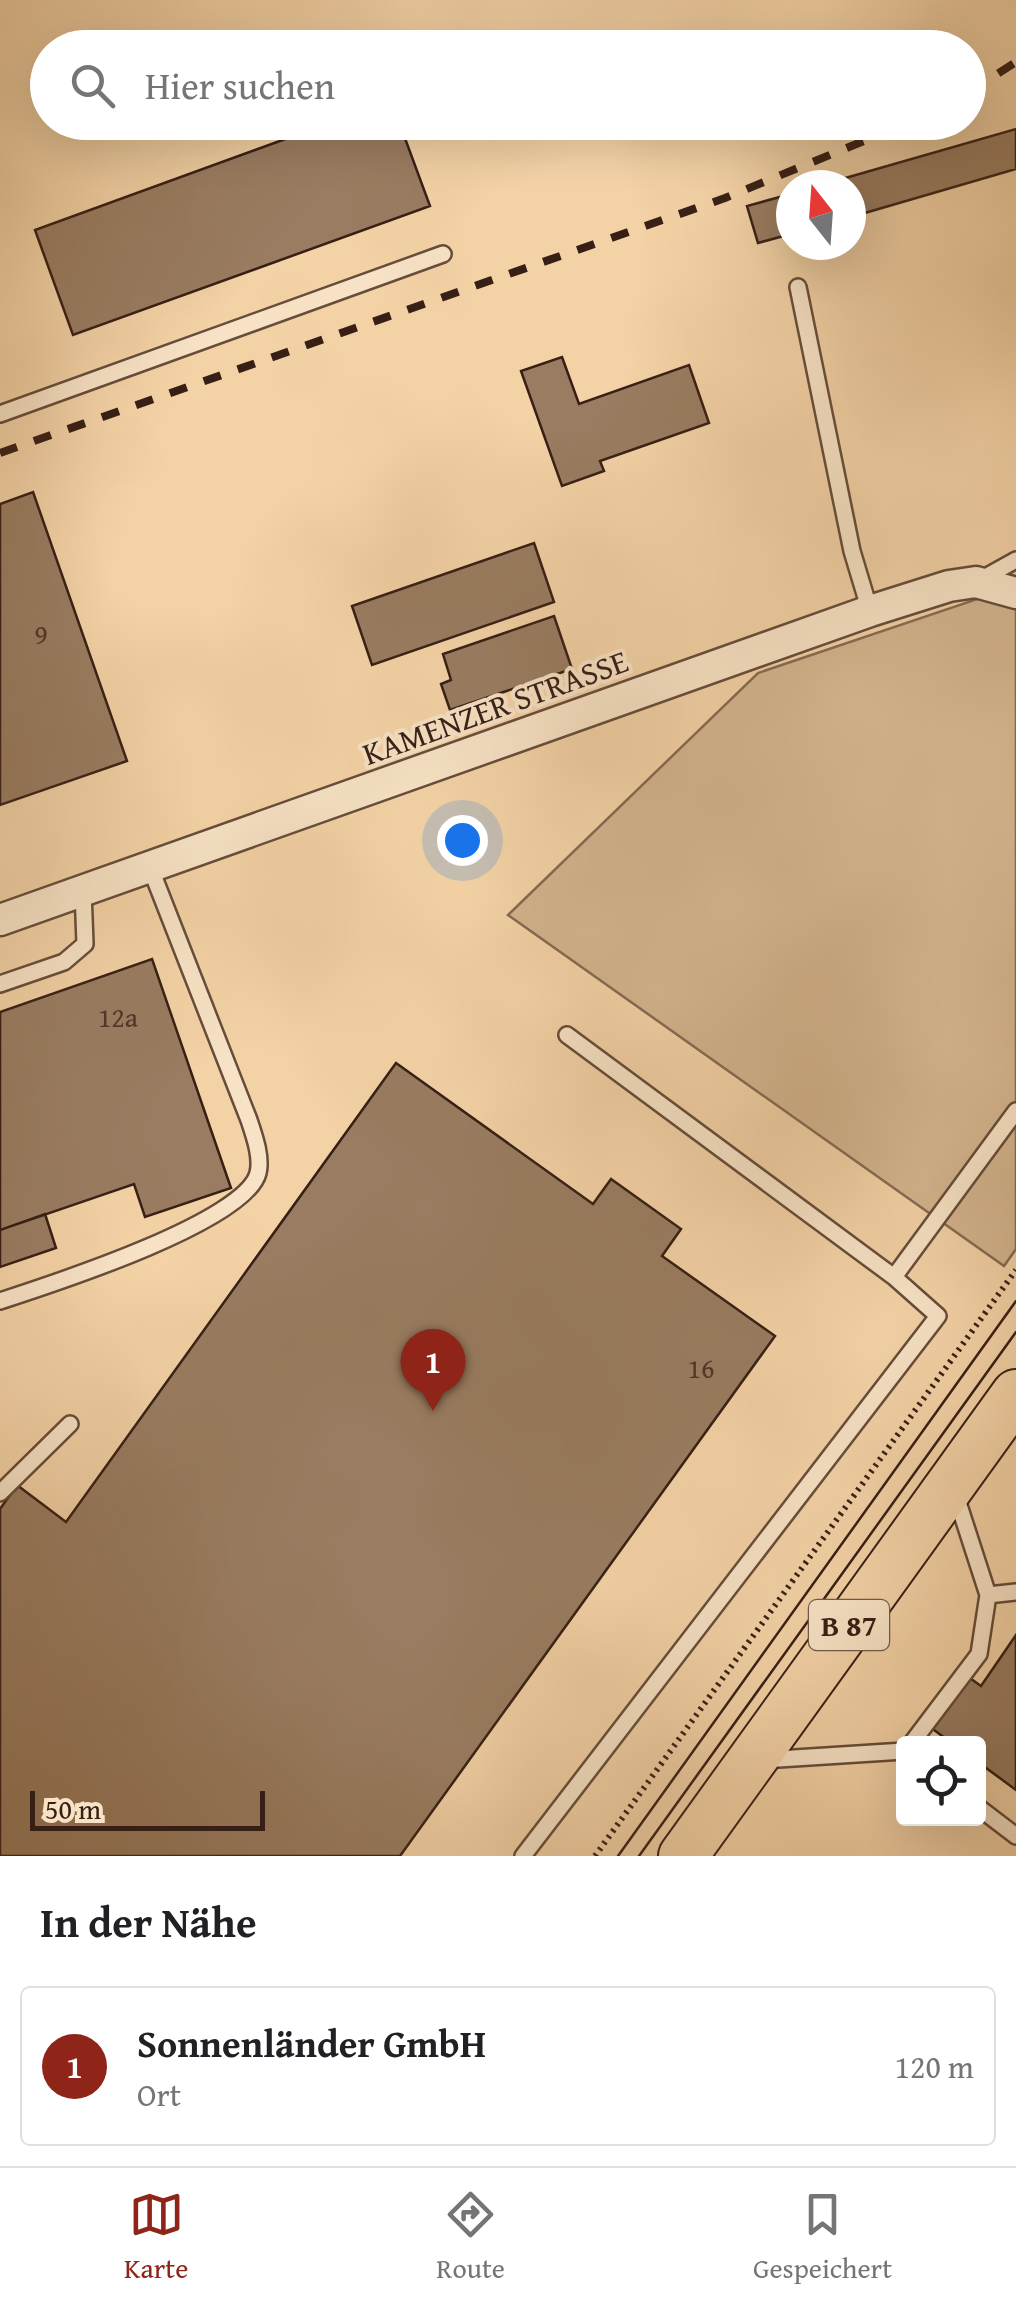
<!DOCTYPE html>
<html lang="de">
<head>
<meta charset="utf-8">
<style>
	body { margin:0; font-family:"Gentium Book Plus",serif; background:#f2f2f2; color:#202124 }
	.controls { position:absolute; right:30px; bottom:30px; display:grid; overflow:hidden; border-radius:10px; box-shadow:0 10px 40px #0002 }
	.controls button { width:90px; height:90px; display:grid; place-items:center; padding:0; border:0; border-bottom:2px solid #e0e0e0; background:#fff; color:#202124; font:50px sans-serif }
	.compass { position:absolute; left:776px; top:170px; width:90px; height:90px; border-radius:50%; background:#fff; box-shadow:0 10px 40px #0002; rotate:343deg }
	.scale { position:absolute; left:30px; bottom:25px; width:235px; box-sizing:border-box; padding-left:10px; border:5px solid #371f16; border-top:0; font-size:28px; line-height:35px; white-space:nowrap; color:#371f16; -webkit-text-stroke:8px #f7e2c5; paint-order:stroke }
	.you { position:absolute; left:462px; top:840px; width:35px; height:35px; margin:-25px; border:8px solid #fff; border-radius:50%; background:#1a73e8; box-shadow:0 0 0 15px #1a73e833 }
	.badge { display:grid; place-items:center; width:65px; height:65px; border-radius:50%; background:#8f2418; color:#fff; font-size:32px; font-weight:700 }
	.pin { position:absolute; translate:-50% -82px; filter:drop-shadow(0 2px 5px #0008) }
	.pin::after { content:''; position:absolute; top:52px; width:35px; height:30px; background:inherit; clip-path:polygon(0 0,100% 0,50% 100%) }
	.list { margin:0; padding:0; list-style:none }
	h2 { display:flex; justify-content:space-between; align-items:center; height:130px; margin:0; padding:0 40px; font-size:42px }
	h2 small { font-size:32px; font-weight:400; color:#757577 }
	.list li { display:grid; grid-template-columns:65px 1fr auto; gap:30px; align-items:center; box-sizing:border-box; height:160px; margin:0 20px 20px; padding:0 20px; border:2px solid #e0e0e0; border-radius:10px }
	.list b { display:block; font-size:38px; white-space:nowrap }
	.list p { margin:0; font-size:32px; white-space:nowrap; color:#757577 }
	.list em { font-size:32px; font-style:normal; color:#757577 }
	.icon { flex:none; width:55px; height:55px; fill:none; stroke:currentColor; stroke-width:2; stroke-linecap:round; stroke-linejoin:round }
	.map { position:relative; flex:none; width:1016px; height:1856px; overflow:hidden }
	.search { position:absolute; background:#fff; box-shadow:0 10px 40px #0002; left:30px; right:30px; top:30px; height:110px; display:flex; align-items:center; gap:25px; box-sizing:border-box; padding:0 35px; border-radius:55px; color:#757577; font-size:38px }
	.sheet { height:310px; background:#fff }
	nav { display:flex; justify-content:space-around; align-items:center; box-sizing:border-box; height:140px; border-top:2px solid #e0e0e0; background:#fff; font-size:28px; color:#757577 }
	nav a { display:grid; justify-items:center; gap:5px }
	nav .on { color:#8f2418 }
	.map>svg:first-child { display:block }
	.green { fill:#d3b48e; stroke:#856a52; stroke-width:2.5 }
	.building { fill:#997c61; stroke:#371f16; stroke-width:2.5 }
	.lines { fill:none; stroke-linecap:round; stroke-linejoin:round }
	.lane-casing { stroke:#664c3a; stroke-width:20 }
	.street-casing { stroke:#664c3a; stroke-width:35 }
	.primary-casing { stroke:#371f16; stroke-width:52 }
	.path { stroke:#371f16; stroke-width:6; stroke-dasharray:2.5 5; stroke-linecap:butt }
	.lane { stroke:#f7e2c5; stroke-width:15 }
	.street { stroke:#f7e2c5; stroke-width:30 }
	.primary { stroke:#f3d2a6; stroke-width:48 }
	.tram { stroke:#371f16; stroke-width:2.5 }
	.rail { stroke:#371f16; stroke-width:8; stroke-dasharray:18 18; stroke-linecap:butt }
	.labels { text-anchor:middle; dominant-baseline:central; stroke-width:8; stroke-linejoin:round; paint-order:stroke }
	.number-label { font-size:28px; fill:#503629 }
	.shield { fill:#f7e2c5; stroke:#715a4a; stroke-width:2.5 }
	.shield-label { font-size:30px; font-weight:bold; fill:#371f16 }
	.street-label { font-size:32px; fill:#371f16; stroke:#f7e2c5 }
</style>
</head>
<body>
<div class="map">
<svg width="1016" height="1856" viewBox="0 0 1016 1856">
	<rect width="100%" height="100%" fill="#f3d2a6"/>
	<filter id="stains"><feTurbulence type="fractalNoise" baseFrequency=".002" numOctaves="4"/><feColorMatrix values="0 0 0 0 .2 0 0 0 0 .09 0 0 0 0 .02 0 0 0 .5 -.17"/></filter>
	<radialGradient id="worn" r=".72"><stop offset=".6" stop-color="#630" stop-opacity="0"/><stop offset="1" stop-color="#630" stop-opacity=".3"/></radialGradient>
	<path class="green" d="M 1016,586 L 1016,1249 L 1004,1266 L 508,915 L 758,673 Z"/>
	<path class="building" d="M 332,122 L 399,122 L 430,206 L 73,335 L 35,230 Z
		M 1016,129 L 1016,169 L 851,217 L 851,185 L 821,185 Z
		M 791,194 L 791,234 L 758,243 L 747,206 Z
		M 562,357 L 579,404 L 689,365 L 709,423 L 600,461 L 604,471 L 562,486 L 521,371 Z
		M 33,492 L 127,761 L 0,805 L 0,504 Z
		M 534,543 L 554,602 L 372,665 L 352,606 Z
		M 554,616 L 572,669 L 450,710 L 441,684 L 451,680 L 443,654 Z
		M 152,959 L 231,1188 L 145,1217 L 134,1184 L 0,1230 L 0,1012 Z
		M 396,1063 L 593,1204 L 611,1179 L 681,1229 L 662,1256 L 775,1336 L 400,1856 L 0,1856 L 0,1509 L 17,1485 L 66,1522 Z
		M 45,1214 L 56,1248 L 0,1267 L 0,1230 Z
		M 1016,1635 L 1016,1790 L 978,1762 L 978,1744 L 953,1744 L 930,1727 L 967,1676 L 981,1686 Z"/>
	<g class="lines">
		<defs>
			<path id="lane" d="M 798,287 L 852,551 L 870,611
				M 0,414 L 443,254
				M 980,580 L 1016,560
				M 0,984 L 64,962 L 85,944 L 83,890
				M 894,1277 L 1016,1111
				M 0,1301 C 49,1285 246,1222 258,1173 C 262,1157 254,1135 249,1120 L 150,867
				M 0,1493 L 70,1424
				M 988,1595 L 1016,1592
				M 911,1744 L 979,1654 L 988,1595 L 956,1496
				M 763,1760 L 904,1751
				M 978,1807 L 1016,1836
				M 523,1856 L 938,1316 L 894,1277 L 567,1035"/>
			<path id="street" d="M 0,920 L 870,611 L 949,586 L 976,582 L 1016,593"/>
			<path id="primary" d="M 683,1856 L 1016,1394"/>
		</defs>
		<use href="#lane" class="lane-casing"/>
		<use href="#street" class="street-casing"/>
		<use href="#primary" class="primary-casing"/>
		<path class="path" d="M 595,1856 L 1016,1270"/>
		<use href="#lane" class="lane"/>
		<use href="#street" class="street"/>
		<use href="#primary" class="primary"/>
		<path class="tram" d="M 618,1856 L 1016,1301
			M 639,1856 L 1016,1332"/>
		<path class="rail" d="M 968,93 L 1016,62
			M 0,453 L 725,198 L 910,122"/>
	</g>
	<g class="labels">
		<g class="number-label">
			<text x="41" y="633">9</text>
			<text x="118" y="1016">12a</text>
			<text x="701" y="1367">16</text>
		</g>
		<rect class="shield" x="809" y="1600" width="80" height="50" rx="8"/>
		<g class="shield-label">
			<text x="849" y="1625">B 87</text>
		</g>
		<g class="street-label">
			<text transform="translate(495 707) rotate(-20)">KAMENZER STRASSE</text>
		</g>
	</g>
	<rect width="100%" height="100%" filter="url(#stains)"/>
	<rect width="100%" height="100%" fill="url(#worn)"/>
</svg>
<div class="controls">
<button><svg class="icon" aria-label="locate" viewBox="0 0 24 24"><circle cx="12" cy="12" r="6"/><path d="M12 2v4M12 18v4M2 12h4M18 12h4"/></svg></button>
</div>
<svg class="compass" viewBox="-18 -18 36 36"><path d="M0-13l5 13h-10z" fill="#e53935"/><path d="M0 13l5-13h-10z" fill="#757577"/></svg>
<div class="scale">50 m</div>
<div class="you"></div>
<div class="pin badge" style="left:433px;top:1411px">1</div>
<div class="search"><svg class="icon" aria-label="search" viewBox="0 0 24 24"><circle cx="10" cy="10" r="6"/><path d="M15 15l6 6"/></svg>Hier suchen</div>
</div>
<section class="sheet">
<h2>In der Nähe<small></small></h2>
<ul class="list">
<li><span class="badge">1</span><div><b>Sonnenländer GmbH</b><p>Ort</p></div><em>120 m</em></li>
</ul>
</section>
<nav>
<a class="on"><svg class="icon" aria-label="map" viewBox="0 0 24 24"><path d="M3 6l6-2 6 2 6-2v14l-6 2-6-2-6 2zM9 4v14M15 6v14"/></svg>Karte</a>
<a><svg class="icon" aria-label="directions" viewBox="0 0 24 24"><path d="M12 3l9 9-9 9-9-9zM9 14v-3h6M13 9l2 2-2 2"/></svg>Route</a>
<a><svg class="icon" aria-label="saved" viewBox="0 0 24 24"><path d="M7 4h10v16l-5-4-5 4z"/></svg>Gespeichert</a>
</nav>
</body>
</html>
